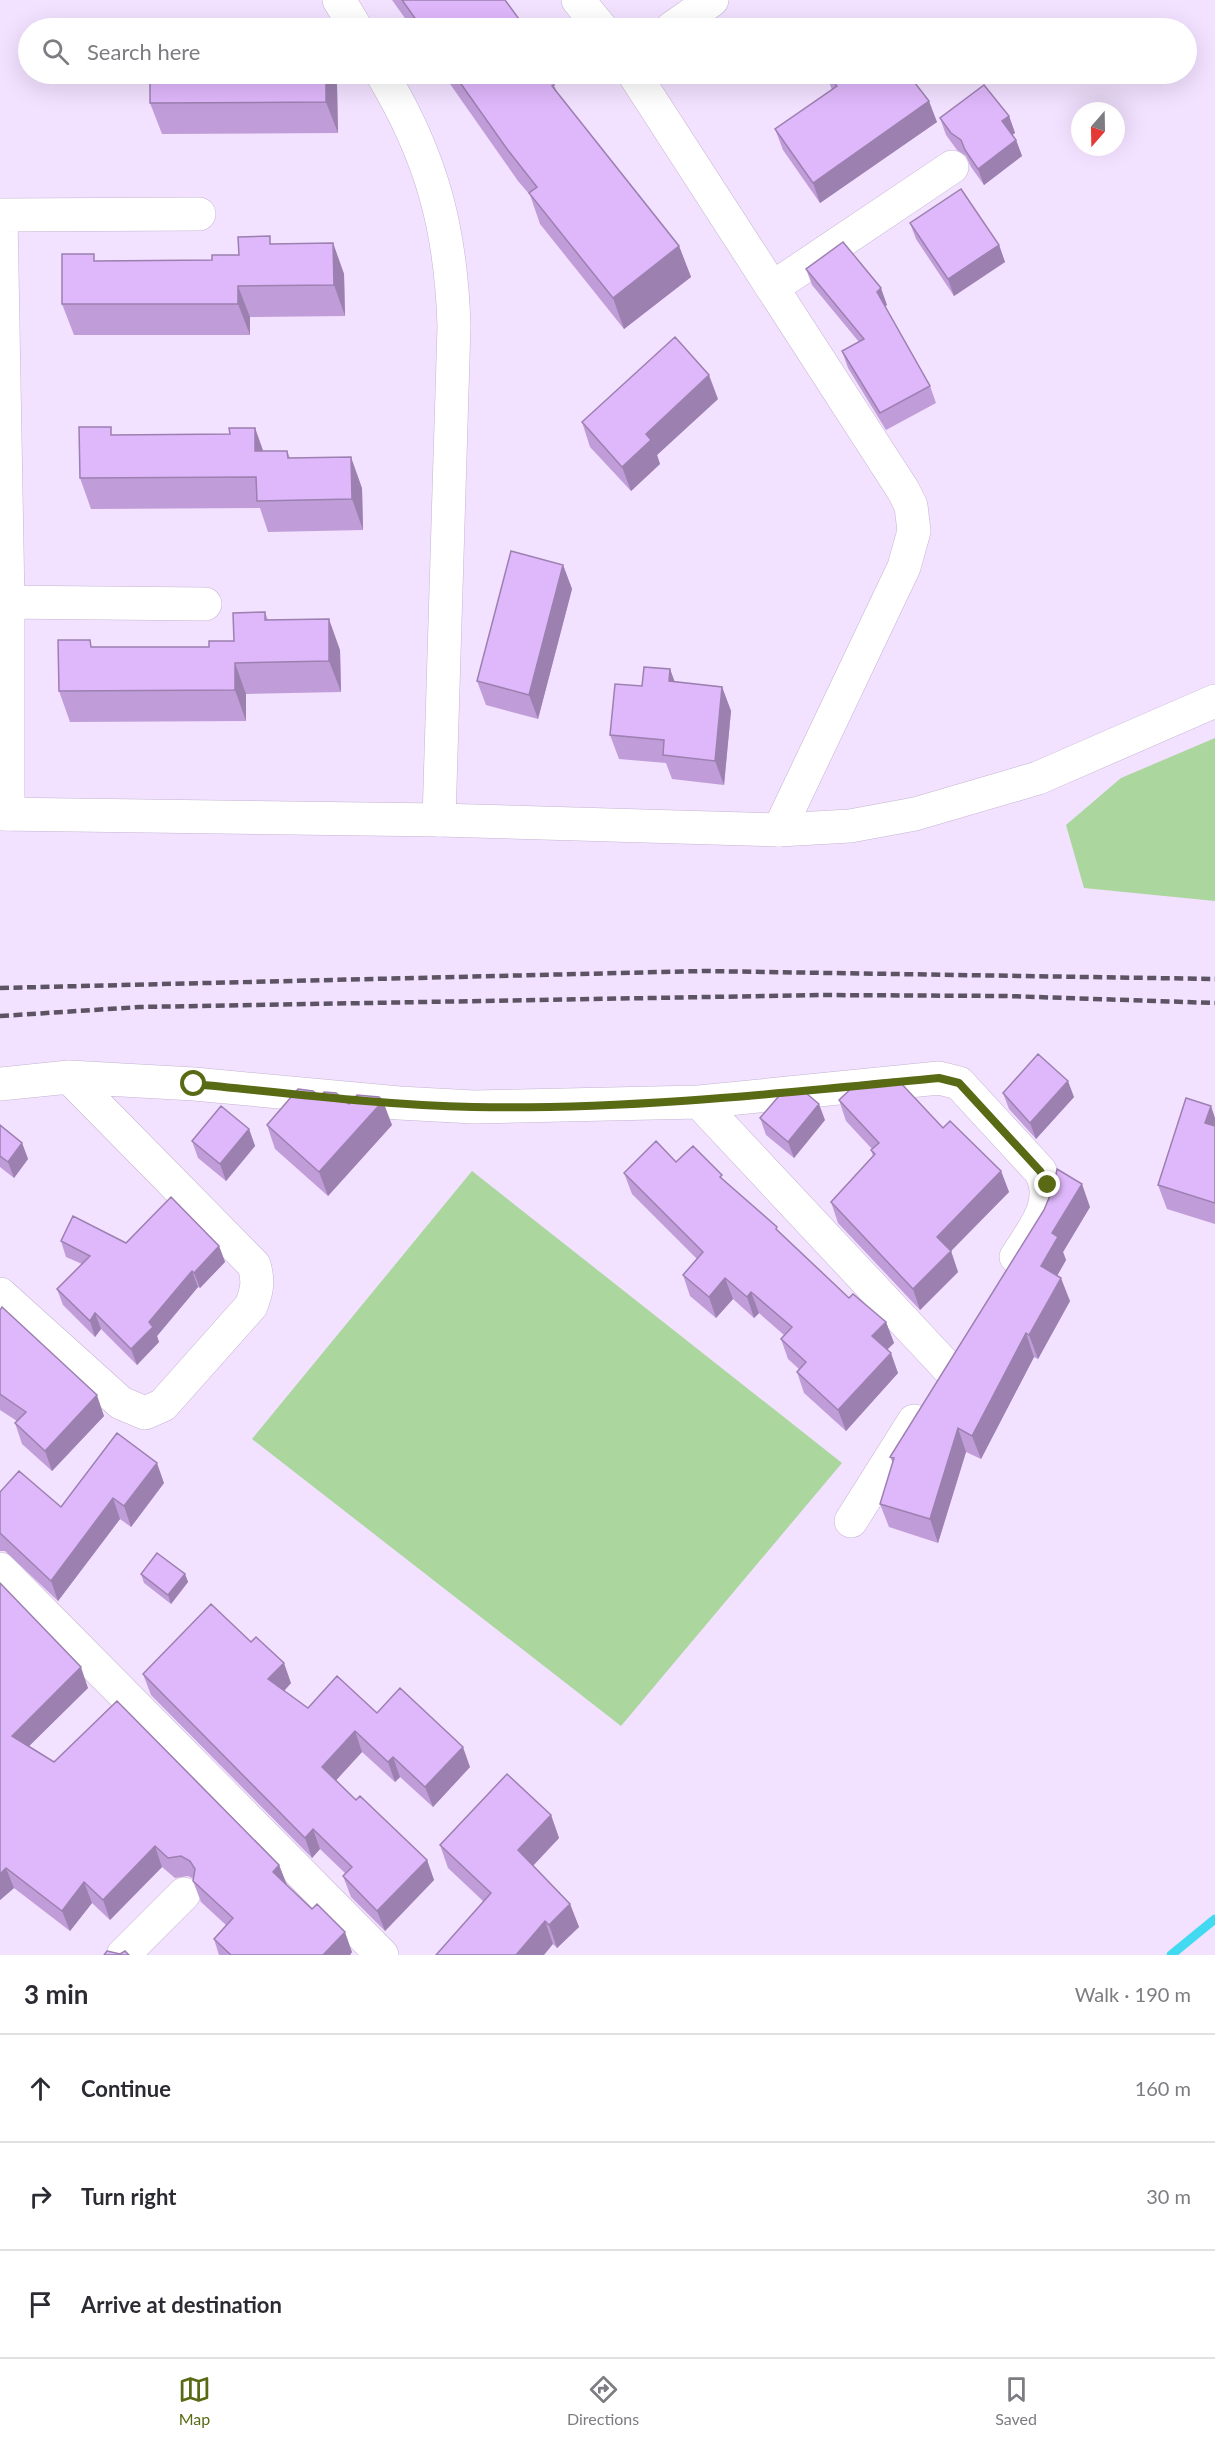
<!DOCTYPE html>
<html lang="en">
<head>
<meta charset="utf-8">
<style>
	body { margin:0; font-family:Lato,sans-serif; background:#f2f2f3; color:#2b2b33 }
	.compass { position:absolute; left:1071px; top:102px; width:54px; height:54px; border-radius:50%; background:#fff; box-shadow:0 6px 24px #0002; rotate:200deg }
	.stop { position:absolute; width:18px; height:18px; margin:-14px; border:4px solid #596a15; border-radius:50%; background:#fff }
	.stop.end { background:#596a15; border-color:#fff; box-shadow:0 2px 6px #0008 }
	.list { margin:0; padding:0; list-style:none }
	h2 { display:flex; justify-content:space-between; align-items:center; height:78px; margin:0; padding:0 24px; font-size:26px }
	h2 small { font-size:20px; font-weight:400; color:#7c7c81 }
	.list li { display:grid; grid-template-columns:39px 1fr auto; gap:18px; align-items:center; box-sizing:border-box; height:108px; padding:0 24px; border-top:2px solid #e1e1e2 }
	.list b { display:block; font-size:22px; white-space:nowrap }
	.list em { font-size:20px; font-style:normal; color:#7c7c81 }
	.icon { flex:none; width:33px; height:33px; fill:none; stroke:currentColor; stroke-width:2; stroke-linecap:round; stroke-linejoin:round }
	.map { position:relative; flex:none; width:1215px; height:1955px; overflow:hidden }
	.search { position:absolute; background:#fff; box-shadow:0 6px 24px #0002; left:18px; right:18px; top:18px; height:66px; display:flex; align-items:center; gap:15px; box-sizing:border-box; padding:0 21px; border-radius:33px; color:#7c7c81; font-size:22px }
	.sheet { height:402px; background:#fff }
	nav { display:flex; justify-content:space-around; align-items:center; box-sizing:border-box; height:84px; border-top:2px solid #e1e1e2; background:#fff; font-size:16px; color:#7c7c81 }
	nav a { display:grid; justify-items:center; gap:3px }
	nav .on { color:#596a15 }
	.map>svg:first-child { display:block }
	.grass { fill:#abd69d }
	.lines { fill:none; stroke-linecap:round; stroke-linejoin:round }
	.stream { stroke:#41daf1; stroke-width:9 }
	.minor-casing { stroke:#c4b4d0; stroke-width:34 }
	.major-casing { stroke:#c4b4d0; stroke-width:34 }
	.minor { stroke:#fff; stroke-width:33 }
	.major { stroke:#fff; stroke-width:33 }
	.rail { stroke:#5c5363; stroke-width:4.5; stroke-dasharray:9 4.5; stroke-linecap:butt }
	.wall { fill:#c09dd8 }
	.shaded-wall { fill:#9c80b0 }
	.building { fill:#dfb7fb; stroke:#9c80b0; stroke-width:1.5 }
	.route { stroke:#596a15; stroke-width:8 }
</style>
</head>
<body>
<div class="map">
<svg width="1215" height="1955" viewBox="0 0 1215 1955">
	<rect width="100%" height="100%" fill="#f2e1ff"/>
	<path class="grass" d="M 1215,738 L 1215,901 L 1084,888 L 1066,825 L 1121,778 Z
		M 472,1171 L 842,1463 L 621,1726 L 252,1439 Z"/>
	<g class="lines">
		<path class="stream" d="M 1171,1955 L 1215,1919"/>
		<defs>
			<path id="minor" d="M 339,0 L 356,28
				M 578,0 L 601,28
				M 672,28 L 712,0
				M 382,74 C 432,157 451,229 454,326 L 439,820
				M 634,74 L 903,490 L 911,506 L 914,531 L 904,567 L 779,830
				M 0,215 L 199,214
				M 1,215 L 8,602 L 8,814
				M 772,288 L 952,167
				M 0,602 L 205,604
				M 0,1084 L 69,1077 L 194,1084 L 399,1103 L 474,1107 L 699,1102 L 939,1078 L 959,1083 L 1040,1171 C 1058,1202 1033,1230 1016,1257
				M 699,1102 L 947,1367
				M 0,1294 L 121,1403 L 145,1413 L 163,1405 L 251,1306 C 257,1291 259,1281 254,1265 L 69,1077
				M 851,1521 L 914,1421
				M 0,1569 L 382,1955
				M 123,1955 L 184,1894"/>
			<path id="major" d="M 0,814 L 439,820 L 779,830 L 850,826 L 915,814 L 1038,778 L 1215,701"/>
		</defs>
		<use href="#minor" class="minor-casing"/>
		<use href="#major" class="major-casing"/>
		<use href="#minor" class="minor"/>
		<use href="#major" class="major"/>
		<path class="rail" d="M 0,988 L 703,971 L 1215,979
			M 0,1016 L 140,1007 L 821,995 L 1007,996 L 1215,1003"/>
	</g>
	<path class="wall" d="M 392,0 L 505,0 L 522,28 L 412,28 Z
		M 326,74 L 333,74 L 337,85 L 338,133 L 162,134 L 150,103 Z
		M 443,74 L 546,74 L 554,85 L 557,92 L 679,246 L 691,277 L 624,329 L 540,224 L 530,195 L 518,181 Z
		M 826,74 L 908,74 L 937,122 L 820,203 L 783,150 L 775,129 L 832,90 Z
		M 1009,116 L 1015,133 L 1012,135 L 1016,140 L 1022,156 L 984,185 L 971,167 L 966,156 L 957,150 L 946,135 L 940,118 Z
		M 910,223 L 999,245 L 1005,262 L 954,296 L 916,239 Z
		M 333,243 L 344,274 L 345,316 L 250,317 L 250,335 L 74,335 L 62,304 L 97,261 L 212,260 L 239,255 L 273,244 Z
		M 806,269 L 887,305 L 885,306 L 930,386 L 936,403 L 886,430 L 848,368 L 842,351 L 859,342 L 812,285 Z
		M 718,399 L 657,455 L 660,464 L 631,491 L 590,447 L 582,422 Z
		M 255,428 L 263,451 L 287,451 L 290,458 L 362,488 L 363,530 L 268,532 L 260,508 L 91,509 L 80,478 L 114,435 L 230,434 Z
		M 563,565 L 572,589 L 538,719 L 486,705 L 477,681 Z
		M 265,612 L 268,620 L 340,650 L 341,692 L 246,694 L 246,721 L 70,722 L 59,691 L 93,647 L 209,647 L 234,641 Z
		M 670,669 L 674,682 L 722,687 L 731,711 L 724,785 L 672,779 L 666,763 L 619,759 L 610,735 L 642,686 Z
		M 1003,1093 L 1074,1097 L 1036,1139 L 1009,1109 Z
		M 320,1097 L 349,1104 L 392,1125 L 328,1196 L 275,1149 L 267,1125 Z
		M 839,1100 L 943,1128 L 1001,1171 L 1009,1192 L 951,1251 L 958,1272 L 920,1310 L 838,1223 L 831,1202 L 873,1156 L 871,1150 L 872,1149 L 846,1121 Z
		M 760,1118 L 825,1120 L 794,1158 L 766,1135 Z
		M 1215,1118 L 1215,1224 L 1167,1209 L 1158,1185 Z
		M 0,1125 L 22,1143 L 28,1159 L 14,1178 L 0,1167 Z
		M 249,1129 L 255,1146 L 226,1181 L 198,1158 L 192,1141 Z
		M 676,1162 L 724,1180 L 849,1298 L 886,1322 L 894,1343 L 887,1349 L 898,1373 L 846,1431 L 804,1393 L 797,1372 L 799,1369 L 788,1359 L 781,1339 L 784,1335 L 759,1313 L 754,1318 L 733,1299 L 716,1318 L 690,1296 L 683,1275 L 697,1259 L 632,1194 L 624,1173 Z
		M 1054,1186 L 1090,1207 L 1063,1252 L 1066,1260 L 1057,1276 L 1070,1301 L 1038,1359 L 1034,1357 L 981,1459 L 966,1452 L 938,1543 L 889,1527 L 880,1504 L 893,1463 L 890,1457 L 1044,1210 Z
		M 61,1241 L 219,1246 L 225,1262 L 200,1288 L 198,1287 L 157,1336 L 159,1342 L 137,1365 L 101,1329 L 95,1337 L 63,1305 L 57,1289 L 82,1264 L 66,1257 Z
		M 0,1310 L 104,1416 L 52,1471 L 22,1444 L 15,1423 L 17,1421 L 0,1410 Z
		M 164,1483 L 131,1527 L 120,1519 L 58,1601 L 5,1551 L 0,1551 L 0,1492 L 61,1507 Z
		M 141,1574 L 185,1574 L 188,1582 L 171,1604 L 144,1583 Z
		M 0,1583 L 88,1688 L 29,1746 L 54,1762 L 279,1865 L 287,1885 L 352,1952 L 350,1955 L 219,1955 L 214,1939 L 226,1925 L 201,1902 L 193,1881 L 194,1879 L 188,1876 L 175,1878 L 162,1867 L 110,1920 L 92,1903 L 70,1931 L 14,1888 L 0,1900 Z
		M 143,1674 L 291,1683 L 284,1691 L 308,1708 L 377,1713 L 470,1767 L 433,1807 L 400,1777 L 395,1782 L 362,1752 L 336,1780 L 356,1800 L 427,1860 L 434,1880 L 385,1931 L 351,1897 L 343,1876 L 346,1874 L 320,1849 L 312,1858 L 151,1695 Z
		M 551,1815 L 559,1838 L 533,1866 L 570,1904 L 579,1927 L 557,1948 L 553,1944 L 483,1901 L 448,1868 L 440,1845 Z"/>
	<path class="shaded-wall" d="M 519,19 L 522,28 L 512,28 L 511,25 Z
		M 326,74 L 333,74 L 337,85 L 338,133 L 326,102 Z
		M 929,101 L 937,122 L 820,203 L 813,183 Z
		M 1009,116 L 1015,133 L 1008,138 L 1002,121 Z
		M 1016,140 L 1022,156 L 984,185 L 978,169 Z
		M 333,243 L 344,274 L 345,316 L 334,285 Z
		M 999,245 L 1005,262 L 954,296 L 948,279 Z
		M 679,246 L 691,277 L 624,329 L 613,298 Z
		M 238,286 L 250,317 L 250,335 L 238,304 Z
		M 881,288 L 887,305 L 883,308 L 877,292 Z
		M 709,375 L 718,399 L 657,455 L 660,464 L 631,491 L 622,467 L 646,434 Z
		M 255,428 L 266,459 L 255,451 Z
		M 351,457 L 362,488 L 363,530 L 352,499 Z
		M 563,565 L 572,589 L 538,719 L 529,695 Z
		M 329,619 L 340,650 L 341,692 L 329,661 Z
		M 235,663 L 246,694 L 246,721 L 235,690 Z
		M 670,669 L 679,693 L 669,681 Z
		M 722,687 L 731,711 L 724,785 L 715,761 Z
		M 1068,1081 L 1074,1097 L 1036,1139 L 1030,1123 Z
		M 383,1101 L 392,1125 L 328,1196 L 319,1172 Z
		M 819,1104 L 825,1120 L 794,1158 L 788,1142 Z
		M 1211,1106 L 1215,1118 L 1215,1144 L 1205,1123 Z
		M 249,1129 L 255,1146 L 226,1181 L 220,1164 Z
		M 22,1143 L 28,1159 L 14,1178 L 8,1162 Z
		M 1001,1171 L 1009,1192 L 951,1251 L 958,1272 L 920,1310 L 913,1289 L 937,1237 Z
		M 1082,1184 L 1090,1207 L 1063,1252 L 1066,1260 L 1049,1290 L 1041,1266 L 1052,1233 Z
		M 219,1246 L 225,1262 L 200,1288 L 194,1273 Z
		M 192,1271 L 198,1287 L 157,1336 L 159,1342 L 137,1365 L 131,1349 L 149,1322 Z
		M 725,1278 L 733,1299 L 716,1318 L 709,1297 Z
		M 1061,1278 L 1070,1301 L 1038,1359 L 1029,1335 Z
		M 751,1292 L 759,1313 L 754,1318 L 747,1297 Z
		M 95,1313 L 101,1329 L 95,1337 L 90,1321 Z
		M 886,1322 L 894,1343 L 880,1357 L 872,1336 Z
		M 1026,1333 L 1034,1357 L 981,1459 L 972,1436 Z
		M 891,1353 L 898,1373 L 846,1431 L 838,1410 Z
		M 97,1395 L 104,1416 L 52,1471 L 45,1451 Z
		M 958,1428 L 966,1452 L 938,1543 L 930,1519 Z
		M 157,1463 L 164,1483 L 131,1527 L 124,1506 Z
		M 113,1498 L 120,1519 L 58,1601 L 51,1581 Z
		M 185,1574 L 188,1582 L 171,1604 L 168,1595 Z
		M 284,1663 L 291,1683 L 276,1700 L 268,1679 Z
		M 81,1667 L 88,1688 L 19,1756 L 12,1736 Z
		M 355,1731 L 362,1752 L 330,1787 L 322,1767 Z
		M 463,1747 L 470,1767 L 433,1807 L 425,1787 Z
		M 393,1757 L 400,1777 L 395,1782 L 388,1762 Z
		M 551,1815 L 559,1838 L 526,1873 L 518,1850 Z
		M 313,1829 L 320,1849 L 312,1858 L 305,1838 Z
		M 155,1846 L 162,1867 L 110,1920 L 103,1900 Z
		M 427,1860 L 434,1880 L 385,1931 L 377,1911 Z
		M 279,1865 L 287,1885 L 273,1872 Z
		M 6,1868 L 14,1888 L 0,1900 L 0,1874 Z
		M 84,1882 L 92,1903 L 70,1931 L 62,1911 Z
		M 570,1904 L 579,1927 L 557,1948 L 549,1925 Z
		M 545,1921 L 553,1944 L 544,1955 L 516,1955 Z
		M 345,1932 L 352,1952 L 350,1955 L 323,1955 Z"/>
	<path class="building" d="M 402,0 L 505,0 L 519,19 L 511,25 L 514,28 L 422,28 Z
		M 150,74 L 326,74 L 326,102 L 150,103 Z
		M 454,74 L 546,74 L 554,85 L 552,86 L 679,246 L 613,298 L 529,193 L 537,187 L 507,149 Z
		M 827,74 L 908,74 L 929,101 L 813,183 L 775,129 L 837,86 Z
		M 984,85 L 1009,116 L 1002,121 L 1016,140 L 978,169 L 965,150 L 961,140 L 951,133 L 940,118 Z
		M 961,189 L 999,245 L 948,279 L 910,223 Z
		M 270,236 L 270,244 L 333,243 L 334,285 L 238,286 L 238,304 L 62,304 L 62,254 L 94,254 L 94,261 L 212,260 L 212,255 L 239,255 L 238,237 Z
		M 843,242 L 881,288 L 877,292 L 930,386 L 880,413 L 842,351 L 864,339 L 806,269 Z
		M 675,337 L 709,375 L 646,434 L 651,440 L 622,467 L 582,422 Z
		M 79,427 L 111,427 L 111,435 L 230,434 L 229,428 L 255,428 L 255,451 L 287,451 L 288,458 L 351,457 L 352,499 L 257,501 L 256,477 L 80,478 Z
		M 511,551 L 563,565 L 529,695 L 477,681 Z
		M 265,612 L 265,620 L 329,619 L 329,661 L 235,663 L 235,690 L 59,691 L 58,640 L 90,640 L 91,647 L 209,647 L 209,641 L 234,641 L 233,613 Z
		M 644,667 L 670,669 L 669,681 L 722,687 L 715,761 L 663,755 L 664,740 L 610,735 L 615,684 L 642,686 Z
		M 1038,1054 L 1068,1081 L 1030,1123 L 1003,1093 Z
		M 897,1079 L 943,1128 L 950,1121 L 1001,1171 L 937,1237 L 951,1251 L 913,1289 L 831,1202 L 875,1154 L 871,1150 L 879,1143 L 839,1100 L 857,1083 Z
		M 298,1089 L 313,1091 L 320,1097 L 324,1092 L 336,1093 L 349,1104 L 357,1095 L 379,1097 L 383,1101 L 319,1172 L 267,1125 Z
		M 806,1093 L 819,1104 L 788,1142 L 760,1118 L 779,1096 Z
		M 1186,1098 L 1211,1106 L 1205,1123 L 1215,1126 L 1215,1203 L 1158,1185 Z
		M 221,1106 L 249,1129 L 220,1164 L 192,1141 Z
		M 0,1125 L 22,1143 L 8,1162 L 0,1156 Z
		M 656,1141 L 676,1162 L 693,1146 L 722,1175 L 720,1177 L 777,1227 L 776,1229 L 849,1298 L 853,1294 L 886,1322 L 872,1336 L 891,1353 L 838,1410 L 797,1372 L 806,1362 L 781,1339 L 792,1327 L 751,1292 L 747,1297 L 725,1278 L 709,1297 L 683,1275 L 703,1252 L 624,1173 Z
		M 1057,1169 L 1082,1184 L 1052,1233 L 1058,1237 L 1041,1266 L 1061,1278 L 1029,1335 L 1026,1333 L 972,1436 L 958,1428 L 930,1519 L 880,1504 L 894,1458 L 890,1457 L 1044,1210 L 1054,1186 Z
		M 171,1197 L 219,1246 L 194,1273 L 192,1271 L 149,1322 L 153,1327 L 131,1349 L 95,1313 L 90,1321 L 57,1289 L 90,1256 L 61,1241 L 73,1216 L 126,1243 Z
		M 2,1307 L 97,1395 L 45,1451 L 15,1423 L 26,1412 L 0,1394 L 0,1310 Z
		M 117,1433 L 157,1463 L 124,1506 L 113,1498 L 51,1581 L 0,1533 L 0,1492 L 19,1471 L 61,1507 Z
		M 157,1553 L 185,1574 L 168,1595 L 141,1574 Z
		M 0,1583 L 81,1667 L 12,1736 L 54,1762 L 117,1701 L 279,1865 L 273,1872 L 312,1909 L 317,1904 L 345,1932 L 323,1955 L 231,1955 L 214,1939 L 233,1918 L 193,1881 L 195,1869 L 190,1861 L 181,1856 L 168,1858 L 155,1846 L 103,1900 L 84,1882 L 62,1911 L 6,1868 L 0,1874 Z
		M 211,1604 L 251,1642 L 256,1637 L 284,1663 L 268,1679 L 308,1708 L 337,1676 L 377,1713 L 400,1688 L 463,1747 L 425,1787 L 393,1757 L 388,1762 L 355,1731 L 322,1767 L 356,1800 L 360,1796 L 427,1860 L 377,1911 L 343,1876 L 352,1867 L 313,1829 L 305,1838 L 143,1674 Z
		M 507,1774 L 551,1815 L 518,1850 L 570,1904 L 549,1925 L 545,1921 L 516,1955 L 436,1955 L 491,1893 L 440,1845 Z
		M 107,1951 L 120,1954 L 125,1951 L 129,1955 L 104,1955 Z"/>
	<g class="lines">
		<path class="route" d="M 194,1084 C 287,1093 380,1105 473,1107 C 629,1110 784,1093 939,1078 L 959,1083 L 1040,1171 L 1048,1185"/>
	</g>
</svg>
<svg class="compass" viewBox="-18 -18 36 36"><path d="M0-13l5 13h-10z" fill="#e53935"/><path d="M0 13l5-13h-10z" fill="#7c7c81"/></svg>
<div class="stop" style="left:194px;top:1084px"></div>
<div class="stop end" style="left:1048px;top:1185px"></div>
<div class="search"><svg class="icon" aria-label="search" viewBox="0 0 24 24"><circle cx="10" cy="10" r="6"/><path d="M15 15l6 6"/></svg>Search here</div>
</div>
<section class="sheet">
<h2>3 min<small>Walk · 190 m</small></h2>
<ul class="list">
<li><svg class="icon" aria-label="ahead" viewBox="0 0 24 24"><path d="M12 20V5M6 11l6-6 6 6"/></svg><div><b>Continue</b></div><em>160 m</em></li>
<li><svg class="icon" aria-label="right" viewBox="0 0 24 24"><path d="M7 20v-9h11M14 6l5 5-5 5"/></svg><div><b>Turn right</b></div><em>30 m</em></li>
<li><svg class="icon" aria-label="arrive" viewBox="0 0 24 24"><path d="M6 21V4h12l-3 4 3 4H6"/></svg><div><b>Arrive at destination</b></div></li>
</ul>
</section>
<nav>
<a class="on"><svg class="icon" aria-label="map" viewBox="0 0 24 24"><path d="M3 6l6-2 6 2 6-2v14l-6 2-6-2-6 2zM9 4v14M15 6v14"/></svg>Map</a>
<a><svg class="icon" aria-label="directions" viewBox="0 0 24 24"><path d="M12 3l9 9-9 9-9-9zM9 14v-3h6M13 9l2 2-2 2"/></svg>Directions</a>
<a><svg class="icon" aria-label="saved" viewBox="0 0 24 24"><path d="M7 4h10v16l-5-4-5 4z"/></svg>Saved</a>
</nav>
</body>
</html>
